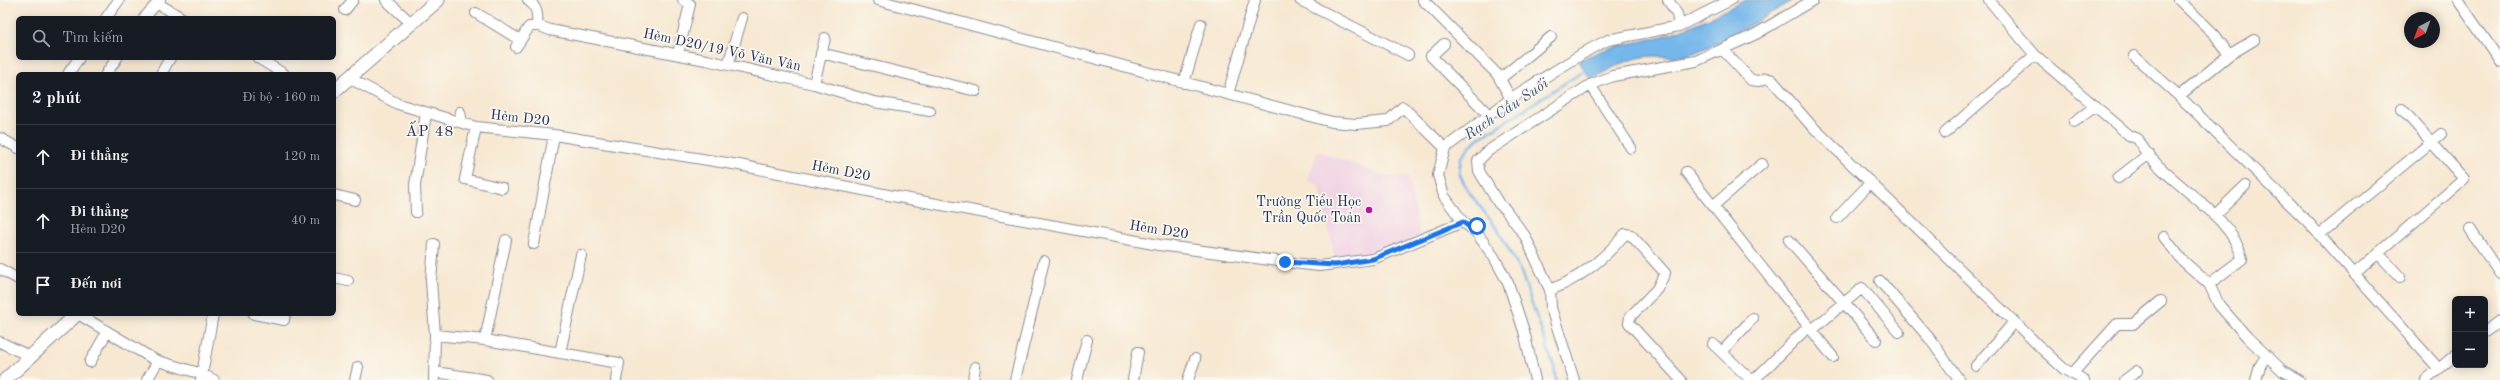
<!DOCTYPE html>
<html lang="vi">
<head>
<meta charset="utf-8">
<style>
	body { margin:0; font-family:"Old Standard TT",serif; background:#242831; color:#f1f3f6 }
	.controls { position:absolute; right:12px; bottom:12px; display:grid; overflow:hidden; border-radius:6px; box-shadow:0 2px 10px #0003 }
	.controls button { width:36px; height:36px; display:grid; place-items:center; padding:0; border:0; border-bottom:1px solid #363941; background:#171b24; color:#f1f3f6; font:20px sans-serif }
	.compass { position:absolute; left:2404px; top:12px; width:36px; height:36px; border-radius:50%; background:#171b24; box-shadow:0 2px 10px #0003; rotate:221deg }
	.stop { position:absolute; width:12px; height:12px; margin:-9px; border:3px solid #1a73e8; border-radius:50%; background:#fff }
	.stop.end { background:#1a73e8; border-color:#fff; box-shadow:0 1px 4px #0008 }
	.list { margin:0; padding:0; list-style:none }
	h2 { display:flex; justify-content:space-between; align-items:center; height:52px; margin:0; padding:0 16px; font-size:17px }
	h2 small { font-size:13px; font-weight:400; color:#9ea1a6 }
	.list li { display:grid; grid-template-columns:26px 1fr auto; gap:12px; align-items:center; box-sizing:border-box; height:64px; padding:0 16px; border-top:1px solid #363941 }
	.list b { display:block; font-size:15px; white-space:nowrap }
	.list p { margin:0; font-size:13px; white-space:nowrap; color:#9ea1a6 }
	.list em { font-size:13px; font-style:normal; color:#9ea1a6 }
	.icon { flex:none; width:22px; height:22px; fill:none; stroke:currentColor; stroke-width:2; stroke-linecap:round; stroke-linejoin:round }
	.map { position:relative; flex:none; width:2500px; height:380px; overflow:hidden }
	.search { position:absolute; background:#171b24; box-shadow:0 2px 10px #0003; left:16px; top:16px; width:320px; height:44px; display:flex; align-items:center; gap:10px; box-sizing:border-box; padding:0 14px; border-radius:6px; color:#9ea1a6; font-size:15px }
	.panel { position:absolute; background:#171b24; box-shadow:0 2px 10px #0003; left:16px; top:72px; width:320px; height:244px; border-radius:6px }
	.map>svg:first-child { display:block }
	.built { fill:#f0d0e4 }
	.water { fill:#75b7ea; stroke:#4873a4 }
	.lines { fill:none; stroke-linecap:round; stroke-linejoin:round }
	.stream { stroke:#75b7ea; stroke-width:2.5 }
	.minor-casing { stroke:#898c98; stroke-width:12 }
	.tertiary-casing { stroke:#898c98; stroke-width:15 }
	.minor { stroke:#fff; stroke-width:10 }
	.tertiary { stroke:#fff; stroke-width:13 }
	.route { stroke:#1a73e8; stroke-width:5 }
	.poi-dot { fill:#b5179e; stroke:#fbf7ec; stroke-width:1.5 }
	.labels { text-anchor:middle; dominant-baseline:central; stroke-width:3.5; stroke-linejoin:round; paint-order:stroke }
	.street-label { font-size:14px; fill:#1b2f5e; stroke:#fbf7ec }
	.poi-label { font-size:14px; fill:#1b2f5e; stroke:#fbf7ec; text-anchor:end }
	.water-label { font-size:15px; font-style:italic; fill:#365888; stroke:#fbf7ec }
	.neighbourhood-label { font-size:15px; letter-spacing:1px; fill:#1b2f5e; stroke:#fbf7ec }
</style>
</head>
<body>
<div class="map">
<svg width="2500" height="380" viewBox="0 0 2500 380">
	<rect width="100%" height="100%" fill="#fbf7ec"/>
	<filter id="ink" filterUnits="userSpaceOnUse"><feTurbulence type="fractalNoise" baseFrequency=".025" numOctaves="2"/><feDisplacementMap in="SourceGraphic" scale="8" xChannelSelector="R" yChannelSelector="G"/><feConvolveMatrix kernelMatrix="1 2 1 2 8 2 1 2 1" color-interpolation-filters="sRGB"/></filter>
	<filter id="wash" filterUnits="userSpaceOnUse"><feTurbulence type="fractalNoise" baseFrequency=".012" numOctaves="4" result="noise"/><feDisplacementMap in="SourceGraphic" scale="16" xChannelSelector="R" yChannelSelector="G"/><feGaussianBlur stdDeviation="0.9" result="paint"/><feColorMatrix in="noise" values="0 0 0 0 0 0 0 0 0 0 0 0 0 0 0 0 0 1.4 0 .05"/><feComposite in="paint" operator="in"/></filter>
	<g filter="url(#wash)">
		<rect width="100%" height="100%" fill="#f7e8d2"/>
		<path class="built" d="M 1318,151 L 1385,176 L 1408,177 L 1420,236 L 1372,256 L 1336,262 L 1318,184 L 1308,181 Z"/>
		<path class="water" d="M 1745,0 L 1793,0 C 1760,19 1727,41 1691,54 C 1678,59 1666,56 1652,56 C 1629,57 1610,69 1591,80 L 1579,61 C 1612,43 1636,45 1669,34 C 1696,25 1720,13 1745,0 Z"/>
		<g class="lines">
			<path class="stream" d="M 1556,380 L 1554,367 L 1521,272 L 1498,230 L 1468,191 L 1459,173 L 1461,157 L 1475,141 L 1587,69"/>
		</g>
	</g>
	<g filter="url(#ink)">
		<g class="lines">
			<defs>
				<path id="minor" d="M 386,0 L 411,23
					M 528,0 C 537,7 538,14 537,25 L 550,30 L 706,60 L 814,84 L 874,102 L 930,111
					M 878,0 L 1332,122 L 1356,124 L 1388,121 L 1403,107 L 1445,148
					M 1300,0 L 1408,55
					M 1423,0 L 1497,74 L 1511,99
					M 1668,0 L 1677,14 L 1679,26
					M 1989,0 L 2035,55 L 2129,135 L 2138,139 C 2157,180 2232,210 2242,259 L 2209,284
					M 2179,0 L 2215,35 L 2229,55
					M 2458,0 L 2500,61
					M 157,3 L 182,18
					M 345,10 L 353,0
					M 476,13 L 520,40
					M 106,18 L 119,0
					M 144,18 L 160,0
					M 1444,44 L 1431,56 L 1489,115
					M 516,47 L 529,27 L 537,25
					M 1723,50 L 1751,80 L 1759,81 L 1766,78 L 1772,80 L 1809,123 L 2041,348 L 2064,369 L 2084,380
					M 821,53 L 976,91
					M 678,54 L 690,4 L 683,0
					M 2134,56 L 2179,96 L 2308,222 L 2439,369
					M 258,58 L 284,74
					M 728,65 L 742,18
					M 68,74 L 79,58
					M 106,74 L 117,58
					M 161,74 L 170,58
					M 349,78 L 398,104 L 476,127 L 554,135 L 739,165 L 893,196 L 1159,245 L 1285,262 L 1319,266 L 1373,259 L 1463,222
					M 1500,79 L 1551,37
					M 1184,83 L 1201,24
					M 814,84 L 825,38
					M 1590,85 L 1631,148
					M 1228,94 L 1255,0
					M 2179,96 L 2229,55 L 2254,40
					M 460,112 L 462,123
					M 2074,122 L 2096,106
					M 476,127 L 465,179 L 502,188
					M 1945,133 L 2035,55
					M 0,138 L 18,148
					M 1686,172 L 1833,357
					M 2118,178 L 2149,154
					M 334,195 L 355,200
					M 1714,205 L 1762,164
					M 416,212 L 415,185 L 426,113
					M 2214,216 L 2245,186
					M 1837,218 L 1871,182
					M 2470,229 L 2500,274
					M 2319,235 L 2441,134
					M 2164,237 L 2182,260 L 2209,284 L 2219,305 L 2247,337 L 2283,371 L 2299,380
					M 1789,240 L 1844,303 L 1862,288 L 1899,332
					M 534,244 L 554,135
					M 2378,253 L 2400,277
					M 0,269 L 18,279
					M 2354,274 L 2464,179 L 2402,109
					M 334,278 L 348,281
					M 1880,281 L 1930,339 L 1959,380
					M 1550,290 C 1579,279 1605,258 1625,234 L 1631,235 L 1665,273 L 1657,289 L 1630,317 L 1629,323 L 1681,380
					M 78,314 L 155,360 L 202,374 L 214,380
					M 254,314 L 284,320 L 285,314
					M 1812,330 L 1844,303 L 1876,340
					M 2485,332 L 2500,321
					M 435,335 L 485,340 L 619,363 L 616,380
					M 485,340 L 506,240
					M 0,342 L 29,356
					M 1713,344 L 1751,380
					M 1722,352 L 1753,318
					M 560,353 L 581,255
					M 90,362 L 107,332
					M 1976,366 L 2014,322
					M 435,372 L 487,380
					M 2072,374 L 2117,324 L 2133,324 L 2161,301
					M 147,380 L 158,361
					M 201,380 L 213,314
					M 355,380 L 358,367
					M 434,380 L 435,335 L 431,281 L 434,244
					M 973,380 L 975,367
					M 1015,380 L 1044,261
					M 1077,380 L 1087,340
					M 1133,380 L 1138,352
					M 1188,380 L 1195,359
					M 1535,380 L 1524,331 L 1508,283 L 1494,257 L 1476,232 L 1463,222 L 1444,196 L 1438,175 L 1445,148 L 1516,95 L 1592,48 L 1608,40 L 1679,26 L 1731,0
					M 1574,380 L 1551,308 L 1550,290 L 1525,236 L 1505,209 L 1499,204 L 1479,171 L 1478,161 L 1488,151 L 1514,134 L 1590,85 L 1613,76 L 1696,61 L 1756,34 L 1813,0
					M 1754,380 L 1809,326
					M 2125,380 L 2137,371
					M 2256,380 L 2260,366 L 2266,356
					M 2426,380 L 2455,355"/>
				<path id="tertiary" d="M 334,91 L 438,0
					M 5,380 L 77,314"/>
			</defs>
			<use href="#minor" class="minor-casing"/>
			<use href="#tertiary" class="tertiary-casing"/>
			<use href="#minor" class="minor"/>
			<use href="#tertiary" class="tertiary"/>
		</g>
	</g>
	<g class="lines" filter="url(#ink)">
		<path class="route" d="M 1285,262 L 1335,265 L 1373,259 L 1463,222 L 1473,230 L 1477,226"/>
	</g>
	<circle class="poi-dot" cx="1369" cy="210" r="4"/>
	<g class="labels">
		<g class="street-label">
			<text transform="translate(722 50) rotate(12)">Hẻm D20/19 Võ Văn Vân</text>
			<text transform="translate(520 118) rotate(6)">Hẻm D20</text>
			<text transform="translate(841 171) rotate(11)">Hẻm D20</text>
			<text transform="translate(1159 230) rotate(9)">Hẻm D20</text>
		</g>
		<g class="poi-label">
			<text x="1361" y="202">Trường Tiểu Học<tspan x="1361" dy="16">Trần Quốc Toản</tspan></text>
		</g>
		<g class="water-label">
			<text transform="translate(1507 110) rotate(-34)">Rạch Cầu Suối</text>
		</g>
		<g class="neighbourhood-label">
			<text x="430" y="132">ẤP 48</text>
		</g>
	</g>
</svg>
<div class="controls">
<button>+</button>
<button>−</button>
</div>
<svg class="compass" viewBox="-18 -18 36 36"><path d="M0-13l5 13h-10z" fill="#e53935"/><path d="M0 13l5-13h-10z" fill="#9ea1a6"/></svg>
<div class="stop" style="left:1477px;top:226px"></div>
<div class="stop end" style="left:1285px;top:262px"></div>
<div class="search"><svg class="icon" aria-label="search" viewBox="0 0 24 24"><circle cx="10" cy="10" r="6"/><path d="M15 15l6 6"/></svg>Tìm kiếm</div>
<section class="panel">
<h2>2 phút<small>Đi bộ · 160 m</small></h2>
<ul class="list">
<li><svg class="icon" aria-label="ahead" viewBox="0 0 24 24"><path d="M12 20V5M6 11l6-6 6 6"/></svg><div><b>Đi thẳng</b></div><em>120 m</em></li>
<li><svg class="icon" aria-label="ahead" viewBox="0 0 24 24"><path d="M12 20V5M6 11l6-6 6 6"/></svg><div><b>Đi thẳng</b><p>Hẻm D20</p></div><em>40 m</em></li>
<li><svg class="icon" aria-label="arrive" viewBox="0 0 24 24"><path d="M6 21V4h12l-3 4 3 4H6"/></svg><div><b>Đến nơi</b></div></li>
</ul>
</section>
</div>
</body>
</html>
